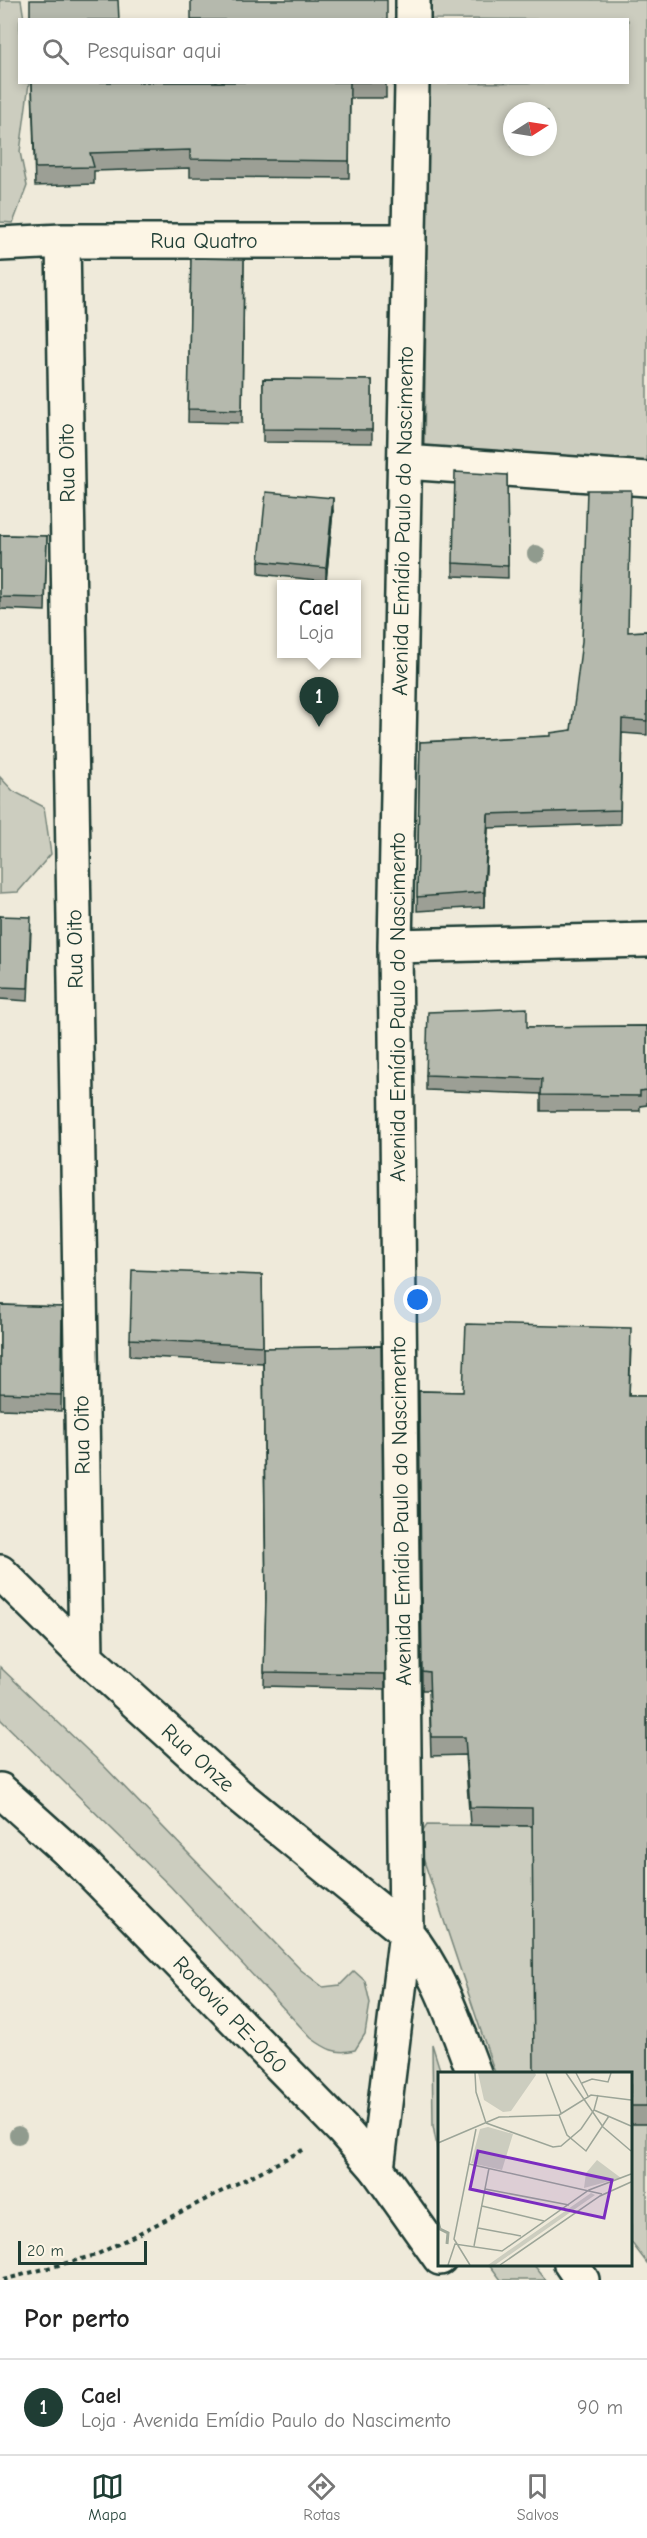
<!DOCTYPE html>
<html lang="pt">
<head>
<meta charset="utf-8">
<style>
	body { margin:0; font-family:"Comic Neue",sans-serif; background:#f6f6f6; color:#222 }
	.compass { position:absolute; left:503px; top:102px; width:54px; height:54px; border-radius:50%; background:#fff; box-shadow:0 3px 9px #0003; rotate:78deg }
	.scale { position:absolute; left:18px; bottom:15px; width:129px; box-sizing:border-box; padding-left:6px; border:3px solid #1f3d34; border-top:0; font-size:16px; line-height:21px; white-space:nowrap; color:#1f3d34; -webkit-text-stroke:4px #fcf5e5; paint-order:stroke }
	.you { position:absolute; left:418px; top:1300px; width:21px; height:21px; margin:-15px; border:4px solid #fff; border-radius:50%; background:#1a73e8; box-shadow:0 0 0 9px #1a73e833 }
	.badge { display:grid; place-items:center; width:39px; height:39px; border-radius:50%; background:#1f3d34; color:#fff; font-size:20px; font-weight:700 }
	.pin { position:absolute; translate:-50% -50px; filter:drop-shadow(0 2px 3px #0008) }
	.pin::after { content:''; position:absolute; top:32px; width:21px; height:18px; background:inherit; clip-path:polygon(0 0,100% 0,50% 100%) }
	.popup { position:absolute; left:277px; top:580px; width:84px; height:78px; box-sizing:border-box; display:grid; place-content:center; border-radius:0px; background:#fff; filter:drop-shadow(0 2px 4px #0005); font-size:20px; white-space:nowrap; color:#767676 }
	.popup b { font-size:22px; color:#222 }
	.popup::after { content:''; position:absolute; left:50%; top:100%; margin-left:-12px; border:12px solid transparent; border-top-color:#fff }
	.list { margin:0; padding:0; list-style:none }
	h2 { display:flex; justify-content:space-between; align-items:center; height:78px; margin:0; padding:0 24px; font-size:26px }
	h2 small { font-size:20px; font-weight:400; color:#767676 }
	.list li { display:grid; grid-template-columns:39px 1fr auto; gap:18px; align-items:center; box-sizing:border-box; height:96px; padding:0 24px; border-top:2px solid #e0e0e0 }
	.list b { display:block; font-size:22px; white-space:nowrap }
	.list p { margin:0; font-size:20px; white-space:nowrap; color:#767676 }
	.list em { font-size:20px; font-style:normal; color:#767676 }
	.icon { flex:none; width:33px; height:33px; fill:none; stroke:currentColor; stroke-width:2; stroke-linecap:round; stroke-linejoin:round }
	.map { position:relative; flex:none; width:647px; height:2280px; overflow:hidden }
	.search { position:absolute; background:#fff; box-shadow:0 3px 9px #0003; left:18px; right:18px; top:18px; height:66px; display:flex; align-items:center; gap:15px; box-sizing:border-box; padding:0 21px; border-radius:0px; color:#767676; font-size:22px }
	.sheet { height:174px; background:#fff }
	nav { display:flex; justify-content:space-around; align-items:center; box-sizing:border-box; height:84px; border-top:2px solid #e0e0e0; background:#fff; font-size:16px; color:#767676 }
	nav a { display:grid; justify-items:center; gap:3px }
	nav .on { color:#1f3d34 }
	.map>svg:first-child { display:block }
	.green { fill:#cccdbf; stroke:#76857a; stroke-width:1.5; fill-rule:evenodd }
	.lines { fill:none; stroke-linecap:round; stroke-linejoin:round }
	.minor-casing { stroke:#1f3d34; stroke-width:38 }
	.major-casing { stroke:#1f3d34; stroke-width:38 }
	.path { stroke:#1f3d34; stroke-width:4; stroke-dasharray:4.5 4.5; stroke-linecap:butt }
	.minor { stroke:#fcf5e5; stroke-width:33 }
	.major { stroke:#fcf5e5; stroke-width:33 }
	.tree { fill:#909b8e }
	.wall { fill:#9c9f95; stroke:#1f3d34; stroke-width:1.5 }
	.shaded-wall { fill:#7f8279; stroke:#1f3d34; stroke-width:1.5 }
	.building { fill:#b5b9ad; stroke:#1f3d34; stroke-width:1.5 }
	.labels { text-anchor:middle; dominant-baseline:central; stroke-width:4.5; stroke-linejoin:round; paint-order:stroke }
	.street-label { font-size:22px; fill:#1f3d34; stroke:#fcf5e5 }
	.inset-river { fill:none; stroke:#9fa89a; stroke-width:3 }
	.inset-road { fill:none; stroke:#9ca598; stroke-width:1.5 }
	.view { fill:#7b2cbf; fill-opacity:0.15; stroke:#7b2cbf; stroke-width:3 }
	.inset-edge { fill:none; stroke:#1f3d34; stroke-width:3 }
</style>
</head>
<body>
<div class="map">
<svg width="647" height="2280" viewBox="0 0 647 2280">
	<rect width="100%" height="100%" fill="#efeada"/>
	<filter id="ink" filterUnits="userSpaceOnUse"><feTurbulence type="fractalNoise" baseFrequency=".0167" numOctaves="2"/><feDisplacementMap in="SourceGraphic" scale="12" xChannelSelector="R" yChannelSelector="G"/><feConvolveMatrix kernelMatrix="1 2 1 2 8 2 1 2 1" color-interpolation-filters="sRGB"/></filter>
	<g filter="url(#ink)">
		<path class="green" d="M 0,0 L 21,0 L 24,19 L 20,20 L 20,82 L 29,83 L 20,152 L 27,186 L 13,223 L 0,222 Z
			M 431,0 L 647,0 L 647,475 L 424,458 L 429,83 L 628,82 L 628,20 L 430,19 ZM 512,111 L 548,111 L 548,147 L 512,147 Z
			M 0,777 L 13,791 L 44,807 L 51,854 L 18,892 L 0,893 Z
			M 0,1667 L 103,1765 L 301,1970 L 323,1987 L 340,1985 L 354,1971 L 365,1981 L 370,2003 L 365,2034 L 355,2050 C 336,2055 326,2049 311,2038 L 171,1887 L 0,1719 Z
			M 427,1825 L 647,1827 L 647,2263 L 631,2242 L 630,2073 L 495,2073 L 417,1840 Z
			M 432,2044 L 441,2073 L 440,2162 L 433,2126 Z
			M 489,2264 L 533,2264 L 546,2280 L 501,2280 Z"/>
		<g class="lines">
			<defs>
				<path id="minor" d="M 413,20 L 413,0
					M 63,241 L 86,1657
					M 0,244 L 63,241 L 409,241
					M 405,462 L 647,479
					M 395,946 L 647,940
					M 0,1572 L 86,1657 L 238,1795 L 406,1932 C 440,1973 455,2024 474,2073
					M 377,2169 L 406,1932 L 395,946 L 412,82
					M 571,2264 L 582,2280"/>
				<path id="major" d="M 0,1790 L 87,1868 L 343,2130 L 377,2169 L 440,2258"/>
			</defs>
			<use href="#minor" class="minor-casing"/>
			<use href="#major" class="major-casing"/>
			<path class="path" d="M 3,2280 L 96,2255 L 307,2148"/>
			<use href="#minor" class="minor"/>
			<use href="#major" class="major"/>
		</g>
		<g class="tree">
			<circle cx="536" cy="554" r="9"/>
			<circle cx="18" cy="2135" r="9"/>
		</g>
		<path class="wall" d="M 32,82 L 386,82 L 386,98 L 350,98 L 349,178 L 190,177 L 190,168 L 94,171 L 94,184 L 35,186 Z
			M 191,258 L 244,259 L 242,423 L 188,422 Z
			M 263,379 L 372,380 L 372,443 L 263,442 Z
			M 507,475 L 508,578 L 453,576 L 453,563 Z
			M 333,511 L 326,581 L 259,574 L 259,561 Z
			M 0,535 L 47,536 L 45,611 L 0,609 Z
			M 647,631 L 647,735 L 622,733 L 620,824 L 488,828 L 484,907 L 417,911 L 420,742 L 550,736 L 571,730 L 628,632 Z
			M 0,916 L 31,930 L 28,1001 L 0,999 Z
			M 647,1026 L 647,1105 L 640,1106 L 640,1111 L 541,1111 L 541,1094 L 426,1090 L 426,1075 L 527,1027 Z
			M 262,1275 L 263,1348 L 381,1346 L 385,1689 L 264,1686 L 266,1603 L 263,1363 L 130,1356 L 130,1339 Z
			M 0,1305 L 62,1307 L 61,1411 L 0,1409 Z
			M 631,1347 L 629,1396 L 647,1396 L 647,2124 L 630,2124 L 630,2073 L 532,1826 L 470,1825 L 465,1755 L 431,1756 L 429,1690 L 422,1690 L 419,1391 L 463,1392 Z"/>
		<path class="shaded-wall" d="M 333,498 L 333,511 L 326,581 L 326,568 Z
			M 488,814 L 488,828 L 484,907 L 484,892 Z"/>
		<path class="building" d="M 30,0 L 118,0 L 119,20 L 30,20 Z
			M 191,0 L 387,0 L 387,20 L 191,20 Z
			M 32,82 L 350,82 L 349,161 L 190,159 L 190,150 L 90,153 L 94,167 L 35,168 Z
			M 191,258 L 244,259 L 242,410 L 188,409 Z
			M 263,379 L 372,380 L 372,430 L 263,429 Z
			M 455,472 L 507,475 L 508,566 L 453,563 Z
			M 587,490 L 631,490 L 628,632 L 647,631 L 647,721 L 622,719 L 620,810 L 488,814 L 484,892 L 417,897 L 420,742 L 550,736 L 550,733 L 571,730 L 582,641 Z
			M 266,492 L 333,498 L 326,568 L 259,561 Z
			M 0,535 L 47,536 L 45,598 L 0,597 Z
			M 0,916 L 31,917 L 28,988 L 0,987 Z
			M 527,1008 L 527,1027 L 647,1026 L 647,1090 L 640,1091 L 640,1096 L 541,1095 L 542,1079 L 426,1075 L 428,1012 Z
			M 132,1270 L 262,1275 L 263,1346 L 130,1339 Z
			M 0,1305 L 62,1307 L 61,1395 L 0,1393 Z
			M 466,1324 L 631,1328 L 629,1396 L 647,1396 L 647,2106 L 630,2106 L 630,2073 L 534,2073 L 532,1808 L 470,1807 L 465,1737 L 431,1737 L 429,1672 L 422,1671 L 419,1391 L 463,1392 Z
			M 381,1346 L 385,1674 L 264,1672 L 266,1598 L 263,1348 Z"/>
	</g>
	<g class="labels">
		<g class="street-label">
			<text x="204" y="241">Rua Quatro</text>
			<text transform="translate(67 463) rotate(-91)">Rua Oito</text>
			<text transform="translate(403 521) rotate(-89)">Avenida Emídio Paulo do Nascimento</text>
			<text transform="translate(75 949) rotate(-91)">Rua Oito</text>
			<text transform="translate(398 1007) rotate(-90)">Avenida Emídio Paulo do Nascimento</text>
			<text transform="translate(82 1435) rotate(-91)">Rua Oito</text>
			<text transform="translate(401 1511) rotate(-91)">Avenida Emídio Paulo do Nascimento</text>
			<text transform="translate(198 1758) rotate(42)">Rua Onze</text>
			<text transform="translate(230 2015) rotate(46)">Rodovia PE-060</text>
		</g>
	</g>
	<g transform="translate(438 2072)">
		<rect width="194" height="194" fill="#efeada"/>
		<path d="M 40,1 L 97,1 L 98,3 L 73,39 L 65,40 L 46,28 ZM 50,55 L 75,62 L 64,98 L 33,91 L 42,57 ZM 159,88 L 183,106 L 146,116 L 148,101 ZM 153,121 L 157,123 L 57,193 L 50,193 Z" fill="#cccdbf"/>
		<path class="inset-river" d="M 0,150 L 2,157 L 10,161 L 9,172"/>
		<path class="inset-road" d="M 37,1 L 38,20 L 48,51M 108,1 L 123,41M 128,1 L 165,55 L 193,79M 138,1 L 150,24M 144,11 L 154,7 L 170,10 L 173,1M 156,38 L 193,54M 121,43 L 129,63 L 148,79 L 171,44M 121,43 L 153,23 L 193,28M 48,51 L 115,75 L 123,74 L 143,57 L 156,38 L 160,23M 0,71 L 61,45 L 121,43M 31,92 L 164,122M 47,117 L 131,133M 44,134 L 106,149M 40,156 L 83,164M 36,174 L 51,96M 10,193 L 17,172 L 64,179 L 151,118 L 193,102M 32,193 L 16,167 L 38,57M 62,193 L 162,124 L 193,110"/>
		<path class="view" d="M 40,79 L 174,108 L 166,146 L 32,117 Z"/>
		<rect width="194" height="194" class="inset-edge"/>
	</g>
</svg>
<svg class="compass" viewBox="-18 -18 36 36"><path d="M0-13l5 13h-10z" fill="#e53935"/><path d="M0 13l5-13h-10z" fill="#767676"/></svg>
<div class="scale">20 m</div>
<div class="you"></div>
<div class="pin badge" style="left:319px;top:727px">1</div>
<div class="popup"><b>Cael</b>Loja</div>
<div class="search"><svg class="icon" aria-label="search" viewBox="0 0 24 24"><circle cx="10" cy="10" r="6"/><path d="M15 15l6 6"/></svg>Pesquisar aqui</div>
</div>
<section class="sheet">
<h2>Por perto<small></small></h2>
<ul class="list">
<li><span class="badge">1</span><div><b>Cael</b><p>Loja · Avenida Emídio Paulo do Nascimento</p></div><em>90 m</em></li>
</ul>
</section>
<nav>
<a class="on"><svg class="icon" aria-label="map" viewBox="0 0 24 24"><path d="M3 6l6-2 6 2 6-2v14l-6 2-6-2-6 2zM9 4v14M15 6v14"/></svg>Mapa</a>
<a><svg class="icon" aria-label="directions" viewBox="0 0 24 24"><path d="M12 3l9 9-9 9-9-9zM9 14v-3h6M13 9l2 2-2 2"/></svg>Rotas</a>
<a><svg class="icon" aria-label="saved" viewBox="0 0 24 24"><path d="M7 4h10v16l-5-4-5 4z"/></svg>Salvos</a>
</nav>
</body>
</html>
